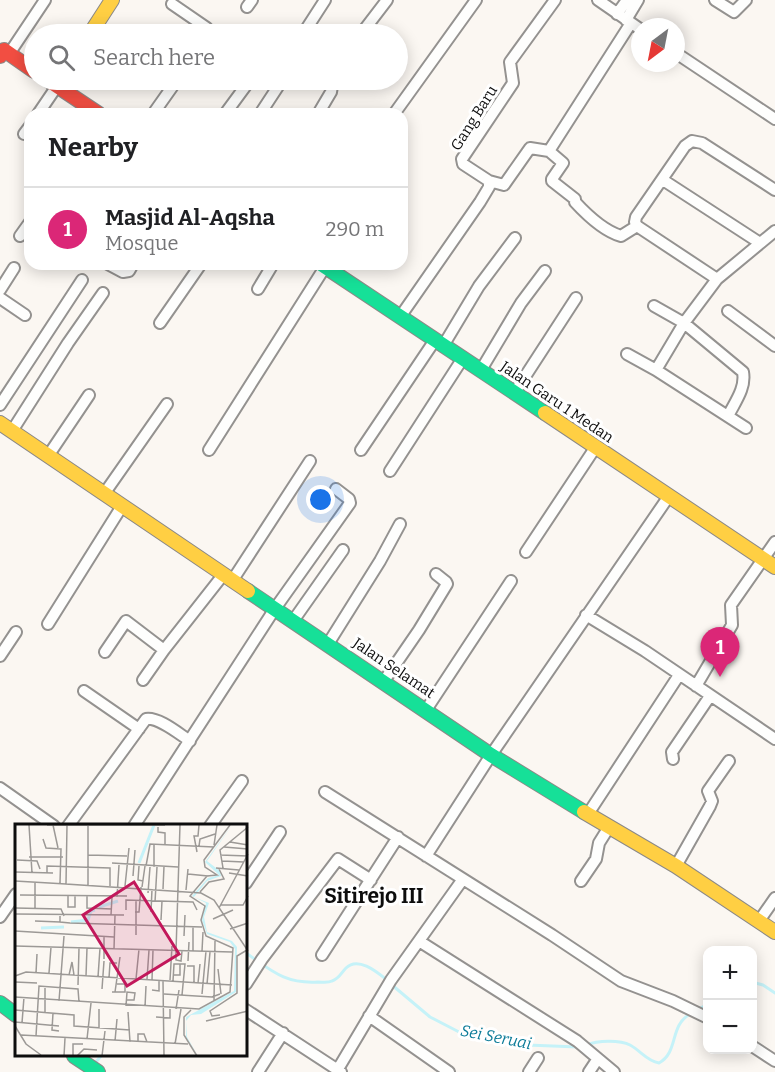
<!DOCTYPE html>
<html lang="en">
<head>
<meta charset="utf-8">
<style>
	body { margin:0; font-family:Bitter,serif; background:#f6f6f6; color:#202124 }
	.controls { position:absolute; right:18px; bottom:18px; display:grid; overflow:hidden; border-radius:12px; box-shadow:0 3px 15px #0003 }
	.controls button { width:54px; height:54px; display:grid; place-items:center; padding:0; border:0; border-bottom:2px solid #e0e0e0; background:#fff; color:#202124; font:30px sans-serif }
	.compass { position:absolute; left:631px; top:18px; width:54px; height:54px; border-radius:50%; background:#fff; box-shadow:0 3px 15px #0003; rotate:212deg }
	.you { position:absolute; left:321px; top:500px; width:21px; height:21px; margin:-15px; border:4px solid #fff; border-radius:50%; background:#1a73e8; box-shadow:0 0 0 9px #1a73e833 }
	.badge { display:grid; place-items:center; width:39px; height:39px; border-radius:50%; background:#db2777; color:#fff; font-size:20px; font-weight:700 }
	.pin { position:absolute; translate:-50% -50px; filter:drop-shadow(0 2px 3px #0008) }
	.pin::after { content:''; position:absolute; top:32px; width:21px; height:18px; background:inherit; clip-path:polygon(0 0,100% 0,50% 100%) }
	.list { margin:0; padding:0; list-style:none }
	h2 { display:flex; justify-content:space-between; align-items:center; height:78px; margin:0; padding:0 24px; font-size:26px }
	h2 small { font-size:20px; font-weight:400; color:#757577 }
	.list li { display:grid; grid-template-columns:39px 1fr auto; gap:18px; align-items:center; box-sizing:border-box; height:84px; padding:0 24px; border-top:2px solid #e0e0e0 }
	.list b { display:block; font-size:22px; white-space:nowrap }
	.list p { margin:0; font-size:20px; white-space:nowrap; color:#757577 }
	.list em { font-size:20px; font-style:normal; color:#757577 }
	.icon { flex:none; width:33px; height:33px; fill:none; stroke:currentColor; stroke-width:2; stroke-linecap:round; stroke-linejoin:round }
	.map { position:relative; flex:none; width:775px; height:1072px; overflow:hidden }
	.search { position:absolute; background:#fff; box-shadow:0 3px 15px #0003; left:24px; top:24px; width:384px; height:66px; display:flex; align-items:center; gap:15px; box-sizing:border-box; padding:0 21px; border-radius:33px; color:#757577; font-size:22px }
	.panel { position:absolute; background:#fff; box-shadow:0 3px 15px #0003; left:24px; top:108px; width:384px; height:162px; border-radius:18px }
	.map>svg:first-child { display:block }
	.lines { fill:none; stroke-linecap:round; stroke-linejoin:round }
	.stream { stroke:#c5f2f8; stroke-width:3 }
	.street-casing { stroke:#949290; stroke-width:14 }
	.fast-casing { stroke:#8b8987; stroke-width:16 }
	.slow-casing { stroke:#8b8987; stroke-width:16 }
	.jam-casing { stroke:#8b8987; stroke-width:16 }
	.street { stroke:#fefefd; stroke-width:10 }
	.fast { stroke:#16e098; stroke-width:14 }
	.slow { stroke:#ffcf43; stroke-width:14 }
	.jam { stroke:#f24e42; stroke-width:14 }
	.labels { text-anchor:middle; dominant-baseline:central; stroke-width:6; stroke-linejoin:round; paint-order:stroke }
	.street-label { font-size:15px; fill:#0d0d0d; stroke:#fff }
	.water-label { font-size:16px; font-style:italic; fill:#0d7c99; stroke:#fff }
	.district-label { font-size:21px; font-weight:bold; fill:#0d0d0d; stroke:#fff }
	.inset-river { fill:none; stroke:#c5f2f8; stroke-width:3 }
	.inset-road { fill:none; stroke:#9c9996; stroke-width:1.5 }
	.view { fill:#c2185b; fill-opacity:0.15; stroke:#c2185b; stroke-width:3 }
	.inset-edge { fill:none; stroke:#0d0d0d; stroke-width:3 }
</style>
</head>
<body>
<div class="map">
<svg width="775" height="1072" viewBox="0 0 775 1072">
	<rect width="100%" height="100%" fill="#fbf7f2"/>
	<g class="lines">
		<path class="stream" d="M 246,953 C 272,971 285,984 318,982 C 323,982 328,983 332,981 C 339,979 341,973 346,968 C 358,956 377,972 387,980
			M 752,982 L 763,985 L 775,993
			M 392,985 L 430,1017 L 461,1033 L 527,1045 L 578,1047
			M 699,1009 L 708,1004
			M 587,1045 C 597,1040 621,1040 630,1045 C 641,1051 647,1061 659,1063 C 679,1052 669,1026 690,1014
			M 95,1063 L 101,1056"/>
		<defs>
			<path id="street" d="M 555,0 L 510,62 L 513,83 L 462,159 L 463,164 L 489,181 L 504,185 L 530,148 L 549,151 L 563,163 L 552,179 L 552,181 L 575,199 L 575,202 C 587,215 604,231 621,236 L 637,226
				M 598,0 L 640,29
				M 715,0 L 734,12 L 746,0
				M 172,4 L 207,28 L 206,34
				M 247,7 L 252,0
				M 617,14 L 627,0
				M 626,20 L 638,0
				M 300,34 L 305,31 L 325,0
				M 361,34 L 387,0
				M 676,53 L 775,119
				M 9,54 L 45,0
				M 38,114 L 57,86
				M 153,114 L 177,80
				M 225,114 L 250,80
				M 260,114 L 279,85
				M 318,114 L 331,92 L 333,80
				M 394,114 L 476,0
				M 24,134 L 30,126
				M 549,151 L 631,23
				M 663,180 L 760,243
				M 20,236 L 30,222
				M 108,264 L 123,272 L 129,271 L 133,264
				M 717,279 L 637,226 L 635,222 L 636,217 L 685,146 L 692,141 L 702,143 L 775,190
				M 258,289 L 273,264
				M 0,290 L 14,268
				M 0,298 L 25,315
				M 654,306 L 684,323 L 743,372 C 746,388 735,402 728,416
				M 728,311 L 775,346
				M 400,317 L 480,202 L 489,187 L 489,181
				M 160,323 L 201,264
				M 443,346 L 479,286 L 515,238
				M 627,354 L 656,370 L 746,428
				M 481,370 L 521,303 L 545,271
				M 656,370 L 684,323 L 717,279 L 775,231
				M 515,392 L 576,298
				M 0,405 L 82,280
				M 12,431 L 68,343 L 103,293
				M 209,450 L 325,267
				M 361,450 L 435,340
				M 48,456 L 89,395
				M 390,471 L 463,358
				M 104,494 L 167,404
				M 526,552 L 595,448
				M 232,581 L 310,461
				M 586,615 L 645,651 L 775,739
				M 293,621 L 343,550
				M 48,624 L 122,506
				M 328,644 L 380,561 L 400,524
				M 105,652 L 126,621 L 164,650 L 223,575
				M 0,656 L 16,632
				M 143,680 L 164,650
				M 384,681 L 419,630 L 447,584 L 446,582 L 436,574
				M 696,686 L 732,625 L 731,605 L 775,542
				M 84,691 L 139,729
				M 426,710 L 511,581
				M 673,759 L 672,752 L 710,696
				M 0,788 L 54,826
				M 325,792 L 552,935 L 621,981 L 673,1001 L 708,1018
				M 588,814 L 679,675
				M 68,826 L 146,719 C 159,717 179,734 190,741
				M 134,826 L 274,610 L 350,503 L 349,499 L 336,489
				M 210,826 L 242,781
				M 426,856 L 491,755 L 669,496
				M 676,866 L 710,806 L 712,801 L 708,791 L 729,761
				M 581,881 L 596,859 L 599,843 L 609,827
				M 246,883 L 280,832
				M 0,917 L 16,894
				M 759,921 L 775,898
				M 419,941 L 577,1041 L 614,1072
				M 322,955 L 398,837
				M 246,984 L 262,959 L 338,859 L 371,880
				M 246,1010 L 341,1072
				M 369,1016 L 449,1072
				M 752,1046 L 775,1061
				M 338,1069 L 391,980 L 463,879
				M 258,1072 L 283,1033
				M 529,1072 L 538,1058
				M 589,1072 L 597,1060"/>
			<path id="fast" d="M 321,264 L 545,413
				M 248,591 L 491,755 L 584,812
				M 0,1003 L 16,1015
				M 74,1056 L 98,1072"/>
			<path id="slow" d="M 90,34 L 112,0
				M 545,413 L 775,567
				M 0,423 L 248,591
				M 584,812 L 676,866 L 775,932"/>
			<path id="jam" d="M 0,56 L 4,50 L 34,71
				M 48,80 L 99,114"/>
		</defs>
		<use href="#street" class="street-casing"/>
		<use href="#fast" class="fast-casing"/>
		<use href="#slow" class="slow-casing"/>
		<use href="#jam" class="jam-casing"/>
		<use href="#street" class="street"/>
		<use href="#fast" class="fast"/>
		<use href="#slow" class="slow"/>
		<use href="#jam" class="jam"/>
	</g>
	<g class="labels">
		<g class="street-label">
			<text transform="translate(474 118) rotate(-58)">Gang Baru</text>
			<text transform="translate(557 402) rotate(34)">Jalan Garu 1 Medan</text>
			<text transform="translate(394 668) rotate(34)">Jalan Selamat</text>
		</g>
		<g class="water-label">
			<text transform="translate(496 1037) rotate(11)">Sei Seruai</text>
		</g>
		<g class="district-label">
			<text x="374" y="896">Sitirejo III</text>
		</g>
	</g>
	<g transform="translate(15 824)">
		<rect width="232" height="232" fill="#fbf7f2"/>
		<path d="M 217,1 L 192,37 L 205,47 L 206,52 L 192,57 L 179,73 L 194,79 L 189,93 L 192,108 L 217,117 L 222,123 L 221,168 L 186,190 L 176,191 L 171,197 L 172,213 L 183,232 L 171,213 L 171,193 L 219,167 L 220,125 L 215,118 L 192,110 L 187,96 L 191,79 L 177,72 L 193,54 L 204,51 L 190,38 Z" fill="#c5f2f8"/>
		<path class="inset-river" d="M 124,39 L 139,1M 84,83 L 103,77M 56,98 L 73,96 L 76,87 L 80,86M 26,104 L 49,103"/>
		<path class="inset-road" d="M 14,1 L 17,49M 32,1 L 150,1M 38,1 L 43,24M 52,1 L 51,60 L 186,69 L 199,76 L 233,127M 143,3 L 143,8 L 150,9 L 150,20M 28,15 L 31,24 L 46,25 L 45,59M 215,18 L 233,21M 199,21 L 202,1M 184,22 L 185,15 L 200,10M 209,23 L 233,25M 182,28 L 179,12 L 183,12 L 184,1M 73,31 L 112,32M 205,31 L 233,32M 14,33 L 48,33M 2,36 L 22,37 L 25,45M 207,37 L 229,38M 97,39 L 163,43M 124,42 L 123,56 L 128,57M 131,42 L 135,20 L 199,23M 139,43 L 139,20M 201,44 L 224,46M 208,44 L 205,26 L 233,3M 0,48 L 38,49M 32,49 L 32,42 L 95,44 L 95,62M 214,49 L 233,52M 173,50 L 193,52M 118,52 L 120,26M 0,57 L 51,60M 20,58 L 20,84M 73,61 L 73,2M 110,62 L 114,24M 127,63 L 130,42M 148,65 L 149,42M 171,66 L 173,45M 185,68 L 194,58 L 209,55 L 204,45M 133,69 L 135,43M 5,71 L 112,72M 53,71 L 53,83 L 60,83 L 60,72M 72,72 L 72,84 L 97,85M 102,73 L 104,41M 121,77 L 121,111M 140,78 L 142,43M 206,81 L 228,81 L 233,72M 0,84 L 46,85 L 49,92M 204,84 L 233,30M 111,86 L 111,76 L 178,78 L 182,86M 120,88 L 124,88 L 126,63M 136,88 L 137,65M 0,90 L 109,91M 96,91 L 97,73M 45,92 L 45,98 L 55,99 L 187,103M 198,95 L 218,86M 146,96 L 147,77M 20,97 L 45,98M 178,103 L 178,127M 215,105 L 233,99M 0,107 L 99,113M 169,112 L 170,91M 89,113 L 89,135M 0,122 L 217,128M 99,125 L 100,91M 161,127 L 165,1M 161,127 L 161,136 L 166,137 L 167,127M 187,127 L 188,108M 173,137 L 174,118M 172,142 L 179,142 L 179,159M 203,145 L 206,170M 21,149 L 22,130M 34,149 L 36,123M 54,151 L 57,138 L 59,151M 158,151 L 165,151 L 165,140M 0,152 L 11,148 L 217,161M 71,152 L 72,124M 83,153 L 85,124M 94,154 L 95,139 L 102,139M 121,155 L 124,125M 132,155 L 134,126M 137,156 L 138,126M 155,156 L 157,122M 148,157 L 149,232M 158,157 L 159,140 L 170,140 L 167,171M 0,158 L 22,159M 183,159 L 185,140M 192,160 L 195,128M 63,161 L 64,124M 87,165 L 89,137M 137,166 L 144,167 L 144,156M 97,168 L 110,168 L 110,160 L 102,160M 100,168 L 105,133M 149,170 L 197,173 L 205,170M 187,170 L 191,127M 0,173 L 184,185 L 215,168 L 218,124 L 191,112 L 186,96 L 190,82 L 175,72 L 192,52 L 202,51 L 190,43 L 189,36 L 215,1M 44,177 L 49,112M 199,177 L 200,117M 111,182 L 112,168 L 120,169 L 119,176 L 112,176M 130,183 L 131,162M 161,185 L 164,166M 0,186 L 59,191 L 59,202 L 115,206M 176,186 L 169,193 L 169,211 L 182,232M 30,188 L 30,162M 113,188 L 115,218M 38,189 L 37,206 L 44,207M 205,191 L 197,192 L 195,187 L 222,169 L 222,132 L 232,126M 141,193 L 155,194 L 155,185M 191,197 L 233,187M 0,198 L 44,202M 7,199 L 9,173M 0,202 L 11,220 L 26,231M 84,204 L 84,185M 6,211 L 173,220M 21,212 L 24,162 L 63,165 L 64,178M 72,215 L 76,179M 100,217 L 102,195M 123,218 L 123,210 L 129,210 L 132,218M 160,220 L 166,185M 49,232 L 50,214M 58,232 L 58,220 L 68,220M 62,232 L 69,225 L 82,226M 87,232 L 90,207"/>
		<path class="view" d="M 119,58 L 164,130 L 112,162 L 68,91 Z"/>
		<rect width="232" height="232" class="inset-edge"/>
	</g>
</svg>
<div class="controls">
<button>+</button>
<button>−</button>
</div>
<svg class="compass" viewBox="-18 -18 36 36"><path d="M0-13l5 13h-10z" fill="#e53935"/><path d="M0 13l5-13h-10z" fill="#757577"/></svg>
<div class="you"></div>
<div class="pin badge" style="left:720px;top:677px">1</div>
<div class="search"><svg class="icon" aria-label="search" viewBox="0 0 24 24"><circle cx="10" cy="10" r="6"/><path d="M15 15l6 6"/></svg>Search here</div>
<section class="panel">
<h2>Nearby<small></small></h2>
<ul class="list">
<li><span class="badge">1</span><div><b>Masjid Al-Aqsha</b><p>Mosque</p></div><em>290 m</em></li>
</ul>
</section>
</div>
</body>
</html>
